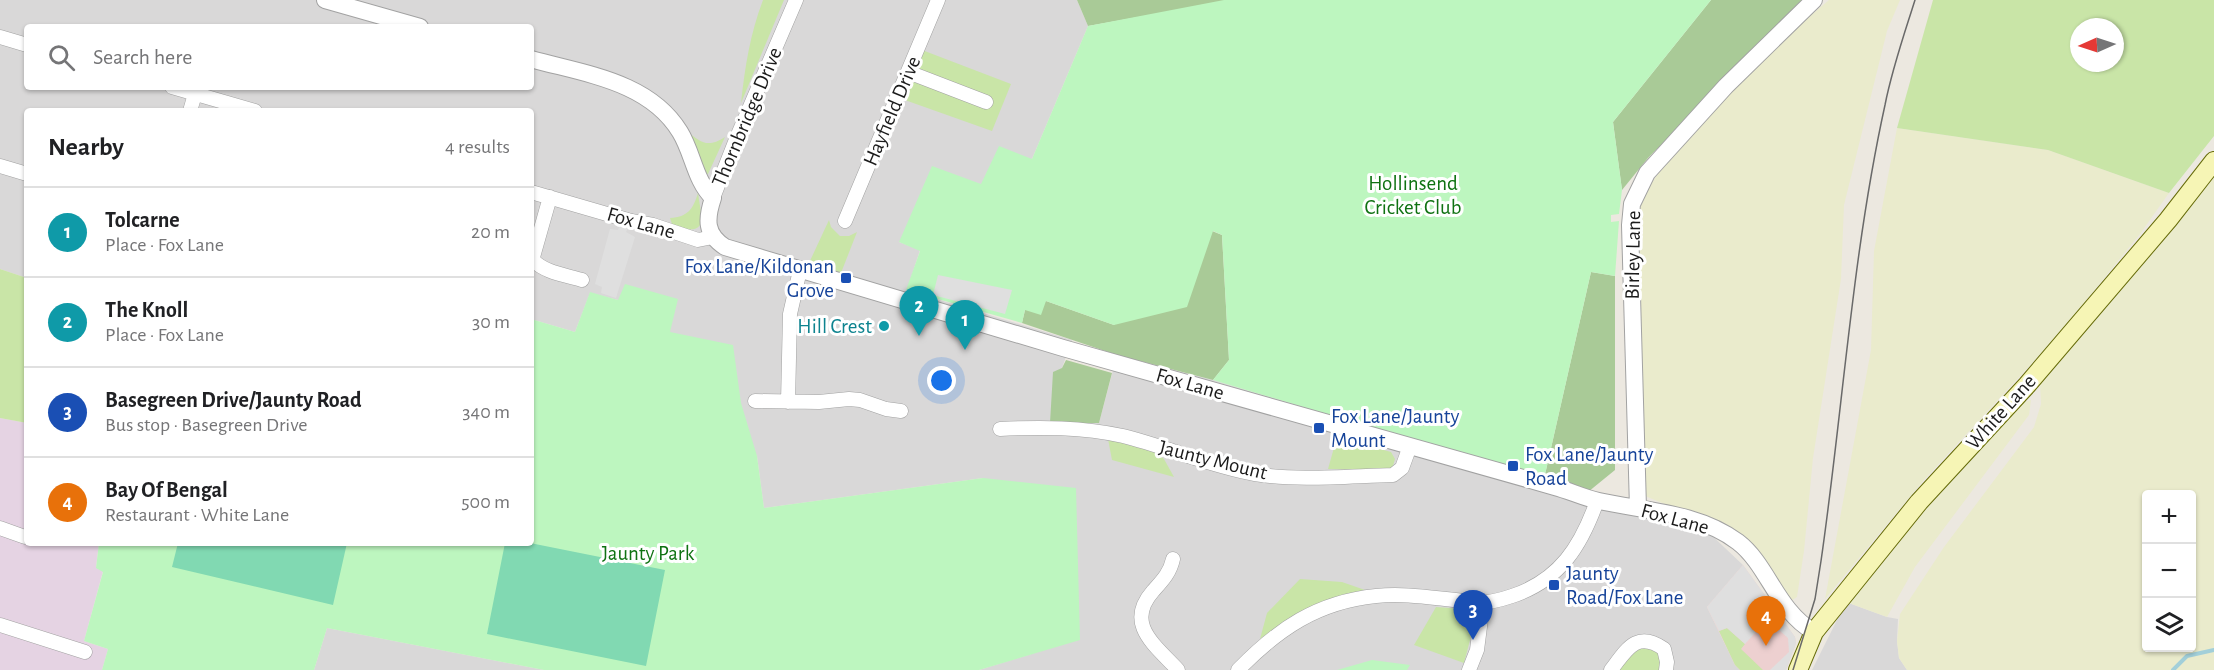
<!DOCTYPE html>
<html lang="en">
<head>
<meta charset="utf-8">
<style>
	body { margin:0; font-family:"Alegreya Sans",sans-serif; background:#f6f6f6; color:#202124 }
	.controls { position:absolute; right:18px; bottom:18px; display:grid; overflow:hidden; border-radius:6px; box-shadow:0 2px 4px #0004 }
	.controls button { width:54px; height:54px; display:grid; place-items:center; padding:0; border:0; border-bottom:2px solid #e0e0e0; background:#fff; color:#202124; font:30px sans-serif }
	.compass { position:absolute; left:2070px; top:18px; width:54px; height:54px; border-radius:50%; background:#fff; box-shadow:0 2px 4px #0004; rotate:267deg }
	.you { position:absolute; left:942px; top:381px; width:21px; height:21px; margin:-15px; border:4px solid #fff; border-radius:50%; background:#1a73e8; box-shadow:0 0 0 9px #1a73e833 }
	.badge { display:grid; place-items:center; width:39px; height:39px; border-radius:50%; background:#bd0813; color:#fff; font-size:20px; font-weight:700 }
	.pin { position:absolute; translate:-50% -50px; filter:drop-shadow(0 2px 3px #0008) }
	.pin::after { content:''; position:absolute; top:32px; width:21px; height:18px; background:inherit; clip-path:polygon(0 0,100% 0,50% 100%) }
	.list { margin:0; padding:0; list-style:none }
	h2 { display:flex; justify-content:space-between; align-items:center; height:78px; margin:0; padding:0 24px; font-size:26px }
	h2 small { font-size:20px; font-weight:400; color:#757577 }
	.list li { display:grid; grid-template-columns:39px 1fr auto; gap:18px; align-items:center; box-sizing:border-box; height:90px; padding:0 24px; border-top:2px solid #e0e0e0 }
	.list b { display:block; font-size:22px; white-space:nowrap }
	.list p { margin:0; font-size:20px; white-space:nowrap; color:#757577 }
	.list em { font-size:20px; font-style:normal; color:#757577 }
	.icon { flex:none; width:33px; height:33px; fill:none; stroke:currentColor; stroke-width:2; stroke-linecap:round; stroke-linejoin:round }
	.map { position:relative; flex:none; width:2214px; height:670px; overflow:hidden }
	.search { position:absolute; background:#fff; box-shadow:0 2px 4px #0004; left:24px; top:24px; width:510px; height:66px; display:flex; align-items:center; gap:15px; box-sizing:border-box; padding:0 21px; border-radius:6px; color:#757577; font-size:22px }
	.panel { position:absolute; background:#fff; box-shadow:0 2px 4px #0004; left:24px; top:108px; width:510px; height:438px; border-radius:6px }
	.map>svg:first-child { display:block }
	.residential { fill:#d9d8d8; fill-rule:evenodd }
	.commercial { fill:#edd0d0 }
	.industrial { fill:#e5d3e3 }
	.farmland { fill:#eaebcc; fill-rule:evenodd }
	.grass { fill:#c9e5a7; fill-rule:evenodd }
	.forest { fill:#a9ca97 }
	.park { fill:#bdf6bf }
	.pitch { fill:#81d9b2 }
	.parking { fill:#dfdfdf }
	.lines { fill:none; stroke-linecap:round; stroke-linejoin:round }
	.stream { stroke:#a2cfd9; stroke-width:4 }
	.minor-casing { stroke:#a2a2a2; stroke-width:15 }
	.tertiary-casing { stroke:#a2a2a2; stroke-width:18 }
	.secondary-casing { stroke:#666b09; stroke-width:20 }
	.minor { stroke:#fff; stroke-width:14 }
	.tertiary { stroke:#fff; stroke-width:16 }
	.secondary { stroke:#f6f5b5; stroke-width:18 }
	.tram { stroke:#696969; stroke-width:1.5 }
	.transit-dot { fill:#1a4fb4; stroke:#fff; stroke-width:2 }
	.culture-dot { fill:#0f9aa8; stroke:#fff; stroke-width:2 }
	.labels { text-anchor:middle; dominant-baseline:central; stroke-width:6; stroke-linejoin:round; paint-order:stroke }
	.street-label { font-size:21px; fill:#1b1b1b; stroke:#fff }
	.park-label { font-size:21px; fill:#0f7212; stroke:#fff }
	.transit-label { font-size:21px; fill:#164399; stroke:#fff; text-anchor:start }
	.culture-label { font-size:21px; fill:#0d838f; stroke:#fff; text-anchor:end }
</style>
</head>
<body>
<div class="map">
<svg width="2214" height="670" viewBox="0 0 2214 670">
	<rect width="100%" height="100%" fill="#ece8e0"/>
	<path class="residential" d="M 0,0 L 1077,0 L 1088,26 L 1032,159 L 982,185 L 899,242 L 920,250 L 907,290 L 1072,340 L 1062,368 L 1099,423 L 1117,355 L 1213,380 L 1544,479 L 1707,531 L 1743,565 L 1707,607 L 1735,665 L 1740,670 L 979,670 L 1080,639 L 983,478 L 764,508 L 757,456 L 670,332 L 618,300 L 590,293 L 575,332 L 531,319 L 531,111 L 27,111 L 27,278 L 0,269 ZM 27,27 L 531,27 L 531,87 L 27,87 Z
		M 1846,602 L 1887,617 L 1898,619 L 1897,641 L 1899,658 L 1907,670 L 1812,670 Z
		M 327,628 L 544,670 L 314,670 Z"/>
	<path class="commercial" d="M 1743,565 L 1795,637 L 1796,643 L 1786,670 L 1740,670 L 1735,665 L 1707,607 Z"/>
	<path class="industrial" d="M 0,418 L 27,423 L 27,543 L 99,543 L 96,567 L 103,571 L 84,641 L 108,649 L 102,670 L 0,670 Z"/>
	<path class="farmland" d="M 1829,0 L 1900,0 L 1887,31 L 1844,205 L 1841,279 L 1813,458 L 1804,551 L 1797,597 L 1789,602 L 1707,521 L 1645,496 L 1635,218 L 1641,198 L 1667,161 L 1770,50 Z
		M 1897,128 L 2048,150 L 2169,193 L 2140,234 L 2058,335 L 1923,481 L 1825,599 L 1871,350 L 1874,251 Z
		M 2214,174 L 2214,670 L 1907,670 L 1899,658 L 1897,641 L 1900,614 L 1944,547 L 2034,427 L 2041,404 L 2040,383 L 2149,257 ZM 2146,494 L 2192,494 L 2192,648 L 2146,648 Z
		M 2031,400 L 2029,415 L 1915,567 L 1887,617 L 1846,602 L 1889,549 L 2021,403 Z"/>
	<path class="grass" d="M 763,0 L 784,0 L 741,103 C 745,67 750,34 763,0 Z
		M 1933,0 L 2214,0 L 2214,136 L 2169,193 L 2048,150 L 1897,128 ZM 2079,27 L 2115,27 L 2115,63 L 2079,63 Z
		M 922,50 L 1011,84 L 992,131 L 902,99 Z
		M 687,131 C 701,143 708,148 725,137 L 708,174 L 705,174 Z
		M 698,193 C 702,221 709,236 673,227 L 670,218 C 688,217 693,209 698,193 Z
		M 829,220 L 831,227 L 840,236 L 849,236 L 857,232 L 841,273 L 809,263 Z
		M 0,269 L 27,278 L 27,423 L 0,418 Z
		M 1337,437 L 1391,452 L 1395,459 L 1393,466 L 1388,470 L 1328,469 Z
		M 1108,439 L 1157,453 L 1164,459 L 1174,477 L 1112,460 Z
		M 1300,579 L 1342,582 L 1365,590 C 1324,600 1294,614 1260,639 L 1267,613 Z
		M 1436,607 L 1465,609 L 1473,616 L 1474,625 L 1464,663 L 1414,645 Z
		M 1727,628 L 1745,644 L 1741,649 L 1763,670 L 1740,670 L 1735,665 L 1719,631 Z
		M 1644,647 L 1653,649 L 1660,654 L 1661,670 L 1618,670 L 1634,651 Z"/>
	<path class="forest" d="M 1077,0 L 1234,0 L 1088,26 Z
		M 1711,0 L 1804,0 L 1648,158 L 1622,190 L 1613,122 Z
		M 1212,231 L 1222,235 L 1229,360 L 1213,380 L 1117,355 L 1022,323 L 1025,310 L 1046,301 L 1114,325 Z
		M 1591,272 L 1615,276 L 1615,470 L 1588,492 L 1544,479 Z
		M 1066,360 L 1112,373 L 1099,423 L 1050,423 L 1053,372 L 1062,368 Z"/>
	<path class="park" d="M 1224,0 L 1711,0 L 1613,122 L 1622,190 L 1619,214 L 1611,215 L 1611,222 L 1619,221 L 1615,276 L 1591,272 L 1544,479 L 1213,380 L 1229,360 L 1222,235 L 1213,231 L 1187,307 L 1114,325 L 1046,301 L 1041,315 L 1025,310 L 1022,323 L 906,290 L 920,251 L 899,242 L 932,166 L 981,184 L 999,146 L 1032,159 L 1088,26 Z
		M 625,284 L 678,299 L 670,332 L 733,345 L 741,403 L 757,456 L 764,508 L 983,478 L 1076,488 L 1080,640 L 979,670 L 544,670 L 327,628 L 314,670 L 102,670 L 108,649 L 84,641 L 103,572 L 96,568 L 99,543 L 531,543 L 531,319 L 575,332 L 590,292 L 618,300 Z
		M 1372,660 L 1410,665 L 1407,670 L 1337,670 Z"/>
	<path class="pitch" d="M 178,543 L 347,543 L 333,605 L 172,567 Z
		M 505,543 L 530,543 L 665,570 L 646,666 L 487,634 Z"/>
	<path class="parking" d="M 622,218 L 631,221 L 626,232 L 635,237 L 616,298 L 601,293 L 602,287 L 595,284 L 610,229 L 618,230 Z
		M 938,275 L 1012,290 L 1005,314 L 933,295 Z
		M 1743,565 L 1795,637 L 1796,643 L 1786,670 L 1770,670 L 1789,652 L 1788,638 L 1777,628 L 1773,634 L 1762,625 L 1745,644 L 1727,628 L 1719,631 L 1707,607 Z"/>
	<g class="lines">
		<path class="stream" d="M 2173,670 L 2187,656 L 2214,650"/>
		<defs>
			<path id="minor" d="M 0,37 L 27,45
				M 908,72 L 986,102
				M 172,87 L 255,111
				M 190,111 L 195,94
				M 0,166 L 27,174
				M 531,192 L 631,221 L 653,225 L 698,240 L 713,237
				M 713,198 L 737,137 L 796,0
				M 845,221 L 938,0
				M 533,260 C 545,273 566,275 582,280
				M 531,264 L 550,197
				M 755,401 L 819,402 L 849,399 L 860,400 L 886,409 L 901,411
				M 788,402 L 790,314 L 800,270
				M 1000,429 C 1041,427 1082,427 1123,436 C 1167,447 1210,466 1255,474 C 1297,481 1350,476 1393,475 L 1402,468 L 1410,446
				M 0,528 L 25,537
				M 1173,559 C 1170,573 1162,581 1153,591 C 1124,624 1155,645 1178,670
				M 0,625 L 85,652
				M 1238,670 C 1278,629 1317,602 1376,596 C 1411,592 1446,601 1481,602 C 1491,603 1503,599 1512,596 C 1560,580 1581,546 1597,501
				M 1469,670 L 1477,650 L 1483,603
				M 1611,670 C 1627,649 1637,630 1664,649 L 1667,662 L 1666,670"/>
			<path id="tertiary" d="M 325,0 L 420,27
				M 531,59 C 584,74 649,81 680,132 C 693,153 695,181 713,198 C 706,219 705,234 725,247 L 1063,348 L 1555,487 C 1570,491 1584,498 1599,501 C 1645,511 1698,512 1738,542 C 1768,565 1777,611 1814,632
				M 1638,508 L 1630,225 L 1632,204 L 1647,173 L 1726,86 L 1814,0"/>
			<path id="secondary" d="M 1798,670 L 1814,632 L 1852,585 L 1919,502 L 2027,385 L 2168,220 L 2214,161"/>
		</defs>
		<use href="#minor" class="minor-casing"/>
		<use href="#tertiary" class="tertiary-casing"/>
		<use href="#secondary" class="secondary-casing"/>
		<use href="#minor" class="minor"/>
		<use href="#tertiary" class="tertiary"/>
		<use href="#secondary" class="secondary"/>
		<path class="tram" d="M 1793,670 L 1815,599 L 1821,561 C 1843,409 1852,255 1885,105 C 1892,69 1904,35 1915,0"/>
	</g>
	<g class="transit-dot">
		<rect x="840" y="272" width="12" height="12" rx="3"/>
		<rect x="1313" y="422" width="12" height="12" rx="3"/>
		<rect x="1507" y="460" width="12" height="12" rx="3"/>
		<rect x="1548" y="579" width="12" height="12" rx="3"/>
	</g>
	<circle class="culture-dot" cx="884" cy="326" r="6"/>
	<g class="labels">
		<g class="street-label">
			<text transform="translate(892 111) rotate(-67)">Hayfield Drive</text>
			<text transform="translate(747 117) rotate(-67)">Thornbridge Drive</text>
			<text transform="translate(641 223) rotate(16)">Fox Lane</text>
			<text transform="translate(1633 255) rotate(-89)">Birley Lane</text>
			<text transform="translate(1190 384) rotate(16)">Fox Lane</text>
			<text transform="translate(2001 412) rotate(-48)">White Lane</text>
			<text transform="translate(1213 460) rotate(14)">Jaunty Mount</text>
			<text transform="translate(1675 519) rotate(15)">Fox Lane</text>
		</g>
		<g class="park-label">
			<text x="1413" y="183">Hollinsend<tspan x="1413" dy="24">Cricket Club</tspan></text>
			<text x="648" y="553">Jaunty Park</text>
		</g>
		<g class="transit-label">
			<text x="834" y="266" text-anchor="end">Fox Lane/Kildonan<tspan x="834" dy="24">Grove</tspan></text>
			<text x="1331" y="416">Fox Lane/Jaunty<tspan x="1331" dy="24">Mount</tspan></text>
			<text x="1525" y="454">Fox Lane/Jaunty<tspan x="1525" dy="24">Road</tspan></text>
			<text x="1566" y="573">Jaunty<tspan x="1566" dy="24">Road/Fox Lane</tspan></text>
		</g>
		<g class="culture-label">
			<text x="872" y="326">Hill Crest</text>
		</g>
	</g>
</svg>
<div class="controls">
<button>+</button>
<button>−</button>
<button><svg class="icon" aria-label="layers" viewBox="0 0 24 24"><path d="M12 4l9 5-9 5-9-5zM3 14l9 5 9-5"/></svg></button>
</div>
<svg class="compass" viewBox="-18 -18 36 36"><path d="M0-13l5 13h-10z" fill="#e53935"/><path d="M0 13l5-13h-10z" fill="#757577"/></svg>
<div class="you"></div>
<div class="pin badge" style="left:965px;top:350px;background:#0f9aa8">1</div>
<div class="pin badge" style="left:919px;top:336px;background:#0f9aa8">2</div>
<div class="pin badge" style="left:1473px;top:640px;background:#1a4fb4">3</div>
<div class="pin badge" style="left:1766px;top:646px;background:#e8710a">4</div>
<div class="search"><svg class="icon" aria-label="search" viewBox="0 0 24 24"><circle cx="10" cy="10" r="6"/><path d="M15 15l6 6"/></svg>Search here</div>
<section class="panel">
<h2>Nearby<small>4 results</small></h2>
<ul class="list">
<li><span class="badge" style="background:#0f9aa8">1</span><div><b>Tolcarne</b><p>Place · Fox Lane</p></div><em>20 m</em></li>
<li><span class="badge" style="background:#0f9aa8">2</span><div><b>The Knoll</b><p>Place · Fox Lane</p></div><em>30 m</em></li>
<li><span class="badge" style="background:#1a4fb4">3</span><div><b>Basegreen Drive/Jaunty Road</b><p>Bus stop · Basegreen Drive</p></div><em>340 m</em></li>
<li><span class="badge" style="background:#e8710a">4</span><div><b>Bay Of Bengal</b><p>Restaurant · White Lane</p></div><em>500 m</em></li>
</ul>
</section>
</div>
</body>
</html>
